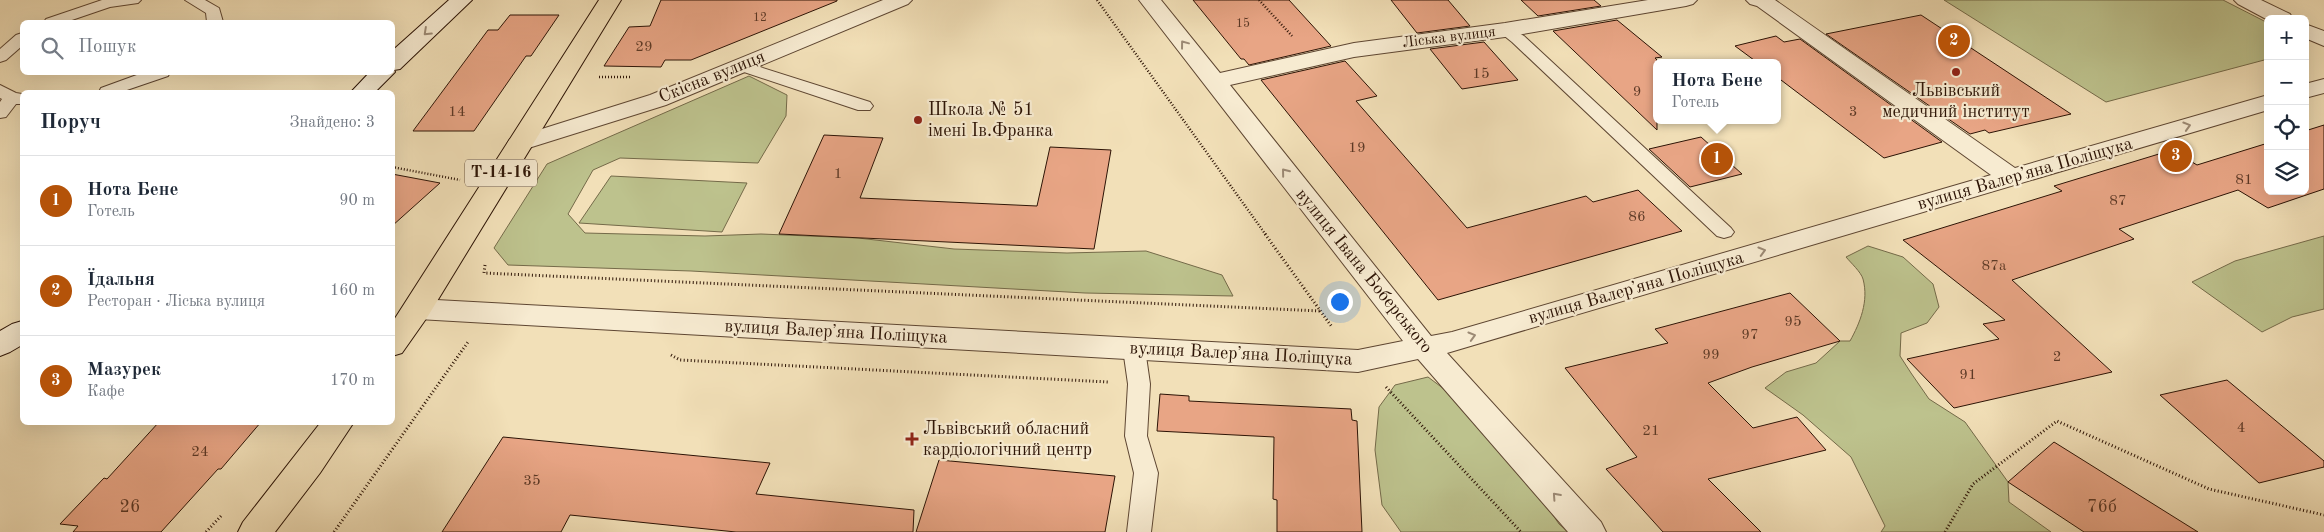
<!DOCTYPE html>
<html lang="uk">
<head>
<meta charset="utf-8">
<style>
	body { margin:0; font-family:"Old Standard TT",serif; background:#f2f2f3; color:#1f2937 }
	.controls { position:absolute; right:15px; top:15px; display:grid; overflow:hidden; border-radius:8px; box-shadow:0 5px 20px #0002 }
	.controls button { width:45px; height:45px; display:grid; place-items:center; padding:0; border:0; border-bottom:1px solid #e0e1e3; background:#fff; color:#1f2937; font:25px sans-serif }
	.you { position:absolute; left:1339px; top:301px; width:18px; height:18px; margin:-12px; border:4px solid #fff; border-radius:50%; background:#1a73e8; box-shadow:0 0 0 8px #1a73e833 }
	.badge { display:grid; place-items:center; width:32px; height:32px; border-radius:50%; background:#b45309; color:#fff; font-size:16px; font-weight:700 }
	.pin { position:absolute; translate:-50% -50%; border:2px solid #fff; box-shadow:0 1px 5px #0006 }
	.popup { position:absolute; left:1653px; top:59px; width:128px; height:65px; box-sizing:border-box; display:grid; place-content:center; border-radius:8px; background:#fff; filter:drop-shadow(0 1px 4px #0005); font-size:16px; white-space:nowrap; color:#747a83 }
	.popup b { font-size:19px; color:#1f2937 }
	.popup::after { content:''; position:absolute; left:50%; top:100%; margin-left:-10px; border:10px solid transparent; border-top-color:#fff }
	.list { margin:0; padding:0; list-style:none }
	h2 { display:flex; justify-content:space-between; align-items:center; height:65px; margin:0; padding:0 20px; font-size:21px }
	h2 small { font-size:16px; font-weight:400; color:#747a83 }
	.list li { display:grid; grid-template-columns:32px 1fr auto; gap:15px; align-items:center; box-sizing:border-box; height:90px; padding:0 20px; border-top:1px solid #e0e1e3 }
	.list b { display:block; font-size:19px; white-space:nowrap }
	.list p { margin:0; font-size:16px; white-space:nowrap; color:#747a83 }
	.list em { font-size:16px; font-style:normal; color:#747a83 }
	.icon { flex:none; width:28px; height:28px; fill:none; stroke:currentColor; stroke-width:2; stroke-linecap:round; stroke-linejoin:round }
	.map { position:relative; flex:none; width:2324px; height:532px; overflow:hidden }
	.search { position:absolute; background:#fff; box-shadow:0 5px 20px #0002; left:20px; top:20px; width:375px; height:55px; display:flex; align-items:center; gap:12px; box-sizing:border-box; padding:0 18px; border-radius:8px; color:#747a83; font-size:19px }
	.panel { position:absolute; background:#fff; box-shadow:0 5px 20px #0002; left:20px; top:90px; width:375px; height:335px; border-radius:8px }
	.map>svg:first-child { display:block }
	.green { fill:#bdc28d; stroke:#746a49 }
	.building { fill:#e8a585; stroke:#2c1305 }
	.lines { fill:none; stroke-linecap:round; stroke-linejoin:round }
	.service-casing { stroke:#5e4632; stroke-width:2 }
	.minor-casing { stroke:#5e4632; stroke-width:2 }
	.tertiary-casing { stroke:#5e4632; stroke-width:2 }
	.secondary-casing { stroke:#2c1305; stroke-width:2 }
	.primary-casing { stroke:#2c1305; stroke-width:2 }
	.path-far1 { stroke:#2c1305; stroke-width:2.5; stroke-dasharray:1 2; stroke-linecap:butt }
	.path { stroke:#2c1305; stroke-width:3; stroke-dasharray:1 2.5; stroke-linecap:butt }
	.service { fill:#f7ebd1; fill-rule:evenodd }
	.minor { fill:#f7ebd1; fill-rule:evenodd }
	.tertiary { fill:#f7ebd1; fill-rule:evenodd }
	.secondary { fill:#f7ebd1; fill-rule:evenodd }
	.primary { fill:#f2e0b8; fill-rule:evenodd }
	.oneway { stroke:#9c8a75 }
	.poi-dot { fill:#8f2418; stroke:#f7ebd1; stroke-width:2 }
	.labels { text-anchor:middle; dominant-baseline:central; stroke-width:4.5; stroke-linejoin:round; paint-order:stroke }
	.far-number-label { font-size:12px; fill:#5b3825 }
	.far-street-label { font-size:15px; fill:#2c1305; stroke:#f7ebd1 }
	.number-label { font-size:15px; fill:#5b3825 }
	.shield { fill:#f7ebd1; stroke:#695442; stroke-width:1 }
	.shield-label { font-size:16px; font-weight:bold; fill:#2c1305 }
	.street-label { font-size:18px; fill:#2c1305; stroke:#f7ebd1 }
	.poi-label { font-size:18px; fill:#2c1305; stroke:#f7ebd1; text-anchor:start }
	.near-number-label { font-size:18px; fill:#5b3825 }
</style>
</head>
<body>
<div class="map">
<svg width="2324" height="532" viewBox="0 0 2324 532">
	<rect width="100%" height="100%" fill="#f2e0b8"/>
	<filter id="stains"><feTurbulence type="fractalNoise" baseFrequency=".004" numOctaves="4"/><feColorMatrix values="0 0 0 0 .2 0 0 0 0 .09 0 0 0 0 .02 0 0 0 .5 -.17"/></filter>
	<radialGradient id="worn" r=".72"><stop offset=".6" stop-color="#630" stop-opacity="0"/><stop offset="1" stop-color="#630" stop-opacity=".3"/></radialGradient>
	<path class="green" d="M 1944,0 L 2223,0 L 2268,23 L 2268,59 L 2106,102 Z
		M 749,76 L 787,95 L 786,116 L 758,163 L 620,158 L 593,170 L 568,214 L 585,233 L 705,236 L 761,234 L 858,238 L 954,249 L 1067,253 L 1146,251 L 1222,275 L 1233,296 L 1085,293 L 691,271 L 508,265 L 494,248 L 547,164 Z
		M 611,176 L 747,183 L 722,232 L 579,223 Z
		M 2324,236 L 2324,309 L 2292,317 L 2262,332 L 2192,282 L 2235,261 Z
		M 1868,246 L 1903,257 L 1933,284 L 1939,307 L 1927,323 L 1901,333 L 1900,356 L 1911,373 L 1929,399 L 1965,422 L 2008,482 L 2009,502 L 2051,532 L 1881,532 L 1885,526 L 1851,457 L 1803,415 L 1765,388 L 1786,372 L 1816,363 L 1840,341 L 1850,341 C 1860,323 1869,301 1863,279 C 1861,272 1851,263 1846,257 Z
		M 1428,377 L 1444,389 L 1539,494 L 1559,524 L 1568,532 L 1401,532 L 1382,505 L 1375,450 L 1379,407 L 1395,385 Z"/>
	<path class="building" d="M 661,0 L 837,0 L 837,1 L 691,60 L 665,60 L 661,67 L 604,66 L 629,27 L 650,26 Z
		M 1193,0 L 1289,0 L 1331,46 L 1249,65 L 1244,59 L 1241,59 Z
		M 1391,0 L 1448,0 L 1470,26 L 1417,33 Z
		M 1521,0 L 1594,0 L 1601,6 L 1538,16 Z
		M 510,15 L 559,15 L 531,56 L 526,56 L 474,131 L 413,131 L 488,30 L 498,30 Z
		M 1921,15 L 2071,114 L 1989,133 L 1985,130 L 1970,134 L 1826,34 Z
		M 1617,20 L 1662,57 L 1655,58 L 1657,60 L 1657,130 L 1553,31 Z
		M 1776,36 L 1784,42 L 1800,39 L 1942,142 L 1884,158 L 1777,77 L 1777,63 L 1758,63 L 1735,46 Z
		M 1484,42 L 1518,80 L 1462,89 L 1430,49 Z
		M 1345,61 L 1377,96 L 1356,101 L 1467,228 L 1586,196 L 1593,202 L 1638,190 L 1682,231 L 1438,300 L 1261,80 Z
		M 2324,125 L 2324,189 L 2268,208 L 2238,190 L 2119,229 L 2134,239 L 2012,280 L 2112,372 L 1954,408 L 1907,359 L 1999,339 L 1983,324 L 2005,320 L 1903,240 L 2062,191 L 2054,186 L 2172,150 L 2197,165 L 2268,143 L 2268,191 L 2305,191 L 2305,131 Z
		M 824,135 L 883,138 L 860,198 L 1037,206 L 1050,147 L 1111,150 L 1094,249 L 779,234 Z
		M 1701,137 L 1742,174 L 1690,187 L 1649,149 Z
		M 392,174 L 440,183 L 392,226 Z
		M 1790,293 L 1840,341 L 1752,367 L 1708,383 L 1753,428 L 1797,417 L 1826,450 L 1708,479 L 1761,532 L 1663,532 L 1606,469 L 1637,457 L 1565,368 L 1668,343 L 1655,329 Z
		M 2227,380 L 2324,461 L 2324,467 L 2259,483 L 2160,395 Z
		M 1160,394 L 1189,396 L 1189,401 L 1351,409 L 1352,420 L 1357,421 L 1362,532 L 1277,532 L 1277,500 L 1273,499 L 1274,437 L 1157,431 Z
		M 159,422 L 261,422 L 221,469 L 218,469 L 161,532 L 73,532 L 78,526 L 60,524 L 104,478 L 107,479 Z
		M 503,437 L 770,463 L 756,494 L 914,510 L 913,532 L 736,532 L 570,515 L 561,532 L 442,532 Z
		M 2054,442 L 2198,532 L 2084,532 L 2008,482 Z
		M 939,460 L 1115,476 L 1105,532 L 916,532 Z"/>
	<g class="lines">
		<defs>
			<path id="service" d="M 102,0 L 141,0 L 138,3 L 110,7 L 66,22 L 44,22 L 46,19 Z
				M 185,0 L 205,0 L 219,8 L 223,22 L 207,22 L 206,13 Z
				M 1505,25 L 1524,36 L 1731,228 L 1734,232 L 1731,236 L 1724,238 L 1717,236 L 1512,42 L 1497,30 L 1499,27 Z
				M 22,33 L 22,46 L 6,60 L 0,62 L 0,49 L 16,35 Z
				M 741,61 L 870,102 L 873,106 L 870,110 L 858,110 L 735,69 L 733,66 L 735,63 Z
				M 145,72 L 170,72 L 168,76 L 121,92 L 99,92 L 101,88 Z
				M 0,85 L 16,93 L 22,94 L 22,104 L 16,104 L 6,117 L 0,118 L 0,102 L 2,99 L 0,98 Z
				M 1134,341 L 1142,344 L 1145,349 L 1150,384 L 1147,436 L 1158,473 L 1151,532 L 1127,532 L 1134,473 L 1125,436 L 1128,384 L 1123,349 L 1126,344 Z"/>
			<path id="minor" d="M 883,0 L 912,0 L 908,4 L 666,105 L 519,151 L 510,149 L 507,144 L 510,139 L 650,95 Z
				M 1139,0 L 1161,0 L 1220,73 L 1354,43 L 1505,23 L 1648,0 L 1697,0 L 1693,4 L 1686,6 L 1505,37 L 1354,57 L 1230,85 L 1431,336 L 1452,332 L 1991,175 L 1757,6 L 1750,4 L 1746,0 L 1775,0 L 2015,168 L 2268,95 L 2268,110 L 1447,353 L 1601,522 L 1606,532 L 1568,532 L 1418,359 L 1358,372 L 418,319 L 408,316 L 404,309 L 408,302 L 418,299 L 1358,350 L 1403,341 Z
				M 2324,79 L 2324,93 L 2305,98 L 2305,84 Z"/>
			<path id="tertiary" d="M 2234,0 L 2261,0 L 2290,14 L 2293,19 L 2268,20 L 2238,4 Z
				M 2305,24 L 2324,31 L 2324,46 L 2305,38 Z"/>
			<path id="secondary" d="M 449,0 L 472,0 L 400,69 L 394,70 L 395,72 L 375,92 L 351,92 L 370,72 L 392,72 L 392,51 Z
				M 22,321 L 22,345 L 10,352 L 0,356 L 0,331 L 12,324 Z"/>
			<path id="primary" d="M 599,0 L 621,0 L 428,316 L 402,353 L 392,356 L 392,323 Z
				M 321,422 L 354,422 L 320,473 L 275,532 L 238,532 L 243,522 Z"/>
		</defs>
		<use href="#service" class="service-casing"/>
		<use href="#minor" class="minor-casing"/>
		<use href="#tertiary" class="tertiary-casing"/>
		<use href="#secondary" class="secondary-casing"/>
		<use href="#primary" class="primary-casing"/>
		<path class="path-far1" d="M 1097,0 L 1266,235
			M 1259,0 L 1292,36
			M 599,77 L 632,77
			M 392,167 L 460,180"/>
		<path class="path" d="M 1265,234 L 1332,327
			M 485,265 L 484,273 L 1320,311
			M 671,355 L 680,360 L 1108,382
			M 1386,387 L 1521,532
			M 206,532 L 221,516
			M 334,532 L 468,342
			M 1945,532 L 1973,484 L 2057,421 L 2209,489 L 2324,515"/>
		<use href="#service" class="service"/>
		<use href="#minor" class="minor"/>
		<use href="#tertiary" class="tertiary"/>
		<use href="#secondary" class="secondary"/>
		<use href="#primary" class="primary"/>
	</g>
	<defs><path id="oneway-chevron" d="M-2-3.5L2.5 0L-2 3.5" fill="none" stroke-width="1.6" stroke-linecap="round" stroke-linejoin="round" transform="scale(1.25)"/></defs>
	<g class="oneway">
		<use href="#oneway-chevron" transform="translate(427 32) rotate(137)"/>
		<use href="#oneway-chevron" transform="translate(1184 44) rotate(-127)"/>
		<use href="#oneway-chevron" transform="translate(2187 126) rotate(-17)"/>
		<use href="#oneway-chevron" transform="translate(1285 172) rotate(-129)"/>
		<use href="#oneway-chevron" transform="translate(1762 251) rotate(-16)"/>
		<use href="#oneway-chevron" transform="translate(1472 336) rotate(-16)"/>
		<use href="#oneway-chevron" transform="translate(1556 496) rotate(-132)"/>
	</g>
	<g class="poi-dot">
		<circle cx="1956" cy="72" r="5"/>
		<circle cx="918" cy="120" r="5"/>
		<path d="M909.5 431.5h5v5h5v5h-5v5h-5v-5h-5v-5h5z"/>
	</g>
	<g class="labels">
		<g class="far-number-label">
			<text x="760" y="18">12</text>
			<text x="1243" y="24">15</text>
		</g>
		<g class="far-street-label">
			<text transform="translate(1449 38) rotate(-7)">Ліська вулиця</text>
		</g>
		<g class="number-label">
			<text x="644" y="47">29</text>
			<text x="1481" y="74">15</text>
			<text x="1637" y="92">9</text>
			<text x="457" y="112">14</text>
			<text x="1853" y="112">3</text>
			<text x="1357" y="148">19</text>
			<text x="838" y="174">1</text>
			<text x="2244" y="180">81</text>
			<text x="2118" y="201">87</text>
			<text x="1637" y="217">86</text>
			<text x="1994" y="266">87а</text>
			<text x="1793" y="322">95</text>
			<text x="1750" y="335">97</text>
			<text x="1711" y="355">99</text>
			<text x="2057" y="357">2</text>
			<text x="1968" y="375">91</text>
			<text x="2241" y="428">4</text>
			<text x="1651" y="431">21</text>
			<text x="200" y="452">24</text>
			<text x="532" y="481">35</text>
		</g>
		<rect class="shield" x="465" y="159.5" width="72" height="27" rx="4"/>
		<g class="shield-label">
			<text x="501" y="173">Т-14-16</text>
		</g>
		<g class="street-label">
			<text transform="translate(712 77) rotate(-22)">Скісна вулиця</text>
			<text transform="translate(2025 174) rotate(-16)">вулиця Валерʼяна Поліщука</text>
			<text transform="translate(1364 271) rotate(51)">вулиця Івана Боберського</text>
			<text transform="translate(1636 288) rotate(-16)">вулиця Валерʼяна Поліщука</text>
			<text transform="translate(836 332) rotate(3)">вулиця Валерʼяна Поліщука</text>
			<text transform="translate(1241 354) rotate(3)">вулиця Валерʼяна Поліщука</text>
		</g>
		<g class="poi-label">
			<text x="1956" y="91" text-anchor="middle">Львівський<tspan x="1956" dy="21">медичний інститут</tspan></text>
			<text x="928" y="110">Школа № 51<tspan x="928" dy="21">імені Ів.Франка</tspan></text>
			<text x="923" y="429">Львівський обласний<tspan x="923" dy="21">кардіологічний центр</tspan></text>
		</g>
		<g class="near-number-label">
			<text x="130" y="507">26</text>
			<text x="2102" y="507">76б</text>
		</g>
	</g>
	<rect width="100%" height="100%" filter="url(#stains)"/>
	<rect width="100%" height="100%" fill="url(#worn)"/>
</svg>
<div class="controls">
<button>+</button>
<button>−</button>
<button><svg class="icon" aria-label="locate" viewBox="0 0 24 24"><circle cx="12" cy="12" r="6"/><path d="M12 2v4M12 18v4M2 12h4M18 12h4"/></svg></button>
<button><svg class="icon" aria-label="layers" viewBox="0 0 24 24"><path d="M12 4l9 5-9 5-9-5zM3 14l9 5 9-5"/></svg></button>
</div>
<div class="you"></div>
<div class="pin badge" style="left:1717px;top:159px">1</div>
<div class="popup"><b>Нота Бене</b>Готель</div>
<div class="pin badge" style="left:1954px;top:41px">2</div>
<div class="pin badge" style="left:2176px;top:156px">3</div>
<div class="search"><svg class="icon" aria-label="search" viewBox="0 0 24 24"><circle cx="10" cy="10" r="6"/><path d="M15 15l6 6"/></svg>Пошук</div>
<section class="panel">
<h2>Поруч<small>Знайдено: 3</small></h2>
<ul class="list">
<li><span class="badge">1</span><div><b>Нота Бене</b><p>Готель</p></div><em>90 m</em></li>
<li><span class="badge">2</span><div><b>Їдальня</b><p>Ресторан · Ліська вулиця</p></div><em>160 m</em></li>
<li><span class="badge">3</span><div><b>Мазурек</b><p>Кафе</p></div><em>170 m</em></li>
</ul>
</section>
</div>
</body>
</html>
